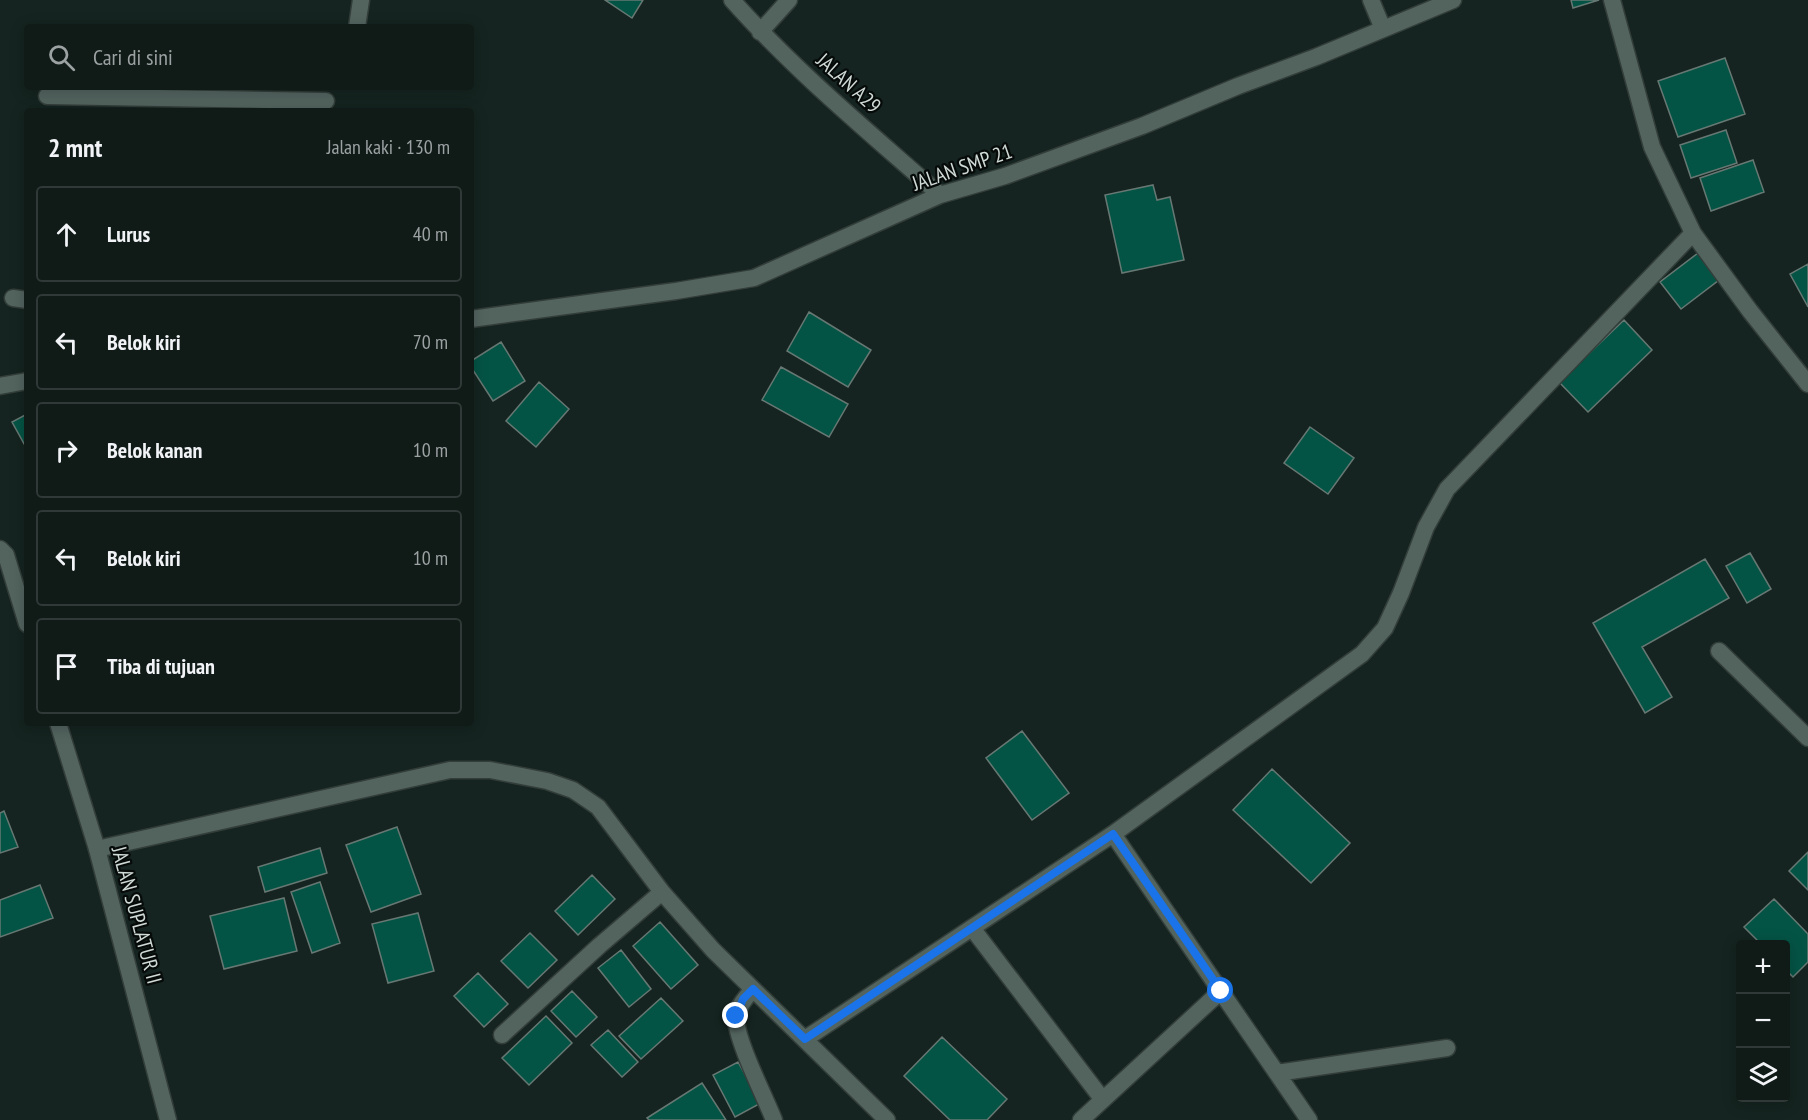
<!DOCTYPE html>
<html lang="id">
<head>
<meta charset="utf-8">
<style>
	body { margin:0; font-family:"PT Sans Narrow",sans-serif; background:#192421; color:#f1f3f6 }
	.controls { position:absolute; right:18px; bottom:18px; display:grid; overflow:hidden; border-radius:6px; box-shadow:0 3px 15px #0003 }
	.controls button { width:54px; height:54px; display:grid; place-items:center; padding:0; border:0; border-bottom:2px solid #303937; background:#101b18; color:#f1f3f6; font:30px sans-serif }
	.stop { position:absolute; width:18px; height:18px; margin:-14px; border:4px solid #1a73e8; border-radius:50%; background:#fff }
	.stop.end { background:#1a73e8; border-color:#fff; box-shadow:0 2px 6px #0008 }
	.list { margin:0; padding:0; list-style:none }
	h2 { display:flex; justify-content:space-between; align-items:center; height:78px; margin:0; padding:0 24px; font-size:26px }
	h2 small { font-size:20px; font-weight:400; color:#9ca1a2 }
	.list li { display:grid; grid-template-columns:39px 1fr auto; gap:18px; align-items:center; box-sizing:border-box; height:96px; margin:0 12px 12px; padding:0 12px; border:2px solid #303937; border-radius:6px }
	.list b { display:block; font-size:22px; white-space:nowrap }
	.list em { font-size:20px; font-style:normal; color:#9ca1a2 }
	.icon { flex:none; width:33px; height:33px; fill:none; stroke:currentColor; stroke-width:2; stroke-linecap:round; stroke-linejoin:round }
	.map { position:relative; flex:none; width:1808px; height:1120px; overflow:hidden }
	.search { position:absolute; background:#101b18; box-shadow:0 3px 15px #0003; left:24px; top:24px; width:450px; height:66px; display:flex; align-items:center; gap:15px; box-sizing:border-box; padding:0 21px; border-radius:6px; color:#9ca1a2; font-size:22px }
	.panel { position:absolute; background:#101b18; box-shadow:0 3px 15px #0003; left:24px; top:108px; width:450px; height:618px; border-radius:6px }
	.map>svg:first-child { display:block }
	.building { fill:#045445; stroke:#677873; stroke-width:1.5 }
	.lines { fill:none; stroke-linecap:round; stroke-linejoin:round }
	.minor-casing { stroke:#333e3a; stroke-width:19 }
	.tertiary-casing { stroke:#333e3a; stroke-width:19 }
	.minor { stroke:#53645f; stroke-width:16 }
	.tertiary { stroke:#53645f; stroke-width:16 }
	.route { stroke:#1a73e8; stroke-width:8 }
	.labels { text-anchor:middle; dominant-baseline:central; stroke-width:4.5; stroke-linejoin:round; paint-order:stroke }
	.street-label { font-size:21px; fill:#cfd9d6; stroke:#060b0a }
</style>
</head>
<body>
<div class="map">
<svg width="1808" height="1120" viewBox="0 0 1808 1120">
	<rect width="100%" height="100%" fill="#152420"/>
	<path class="building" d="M 605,0 L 643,0 L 632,18 Z
		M 1571,0 L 1599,0 L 1573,8 Z
		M 1725,58 L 1745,114 L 1678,137 L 1658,81 Z
		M 1726,130 L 1737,163 L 1691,178 L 1680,145 Z
		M 1753,160 L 1764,192 L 1711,211 L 1700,178 Z
		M 1153,185 L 1157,200 L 1170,197 L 1184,260 L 1122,273 L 1105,195 Z
		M 1698,253 L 1719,280 L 1681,309 L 1660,282 Z
		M 1808,264 L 1808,307 L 1790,274 Z
		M 809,312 L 871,350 L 848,387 L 787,351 Z
		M 1624,320 L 1652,350 L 1588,412 L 1559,382 Z
		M 501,342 L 525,381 L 493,401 L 471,367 L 471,361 Z
		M 781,367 L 848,404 L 829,437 L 762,400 Z
		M 539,382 L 569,409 L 536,447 L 506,421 Z
		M 27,414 L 27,449 L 12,422 Z
		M 1310,427 L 1354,458 L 1328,494 L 1284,463 Z
		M 1750,553 L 1771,589 L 1747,603 L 1726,566 Z
		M 1705,559 L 1729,598 L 1642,647 L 1672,697 L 1645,713 L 1593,623 Z
		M 1022,731 L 1069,793 L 1032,820 L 986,758 Z
		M 1272,769 L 1350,843 L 1311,883 L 1233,810 Z
		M 4,811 L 18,847 L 0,853 L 0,813 Z
		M 397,827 L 421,894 L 371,912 L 346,845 Z
		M 320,848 L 327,873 L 265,892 L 258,867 Z
		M 1808,852 L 1808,890 L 1789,871 Z
		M 592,875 L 615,899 L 578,935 L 555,911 Z
		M 320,882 L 340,943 L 312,953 L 291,892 Z
		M 40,885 L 53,918 L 0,937 L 0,900 Z
		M 284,898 L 297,951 L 224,969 L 210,916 Z
		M 1774,899 L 1808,934 L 1808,962 L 1793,977 L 1786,970 L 1786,944 L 1761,944 L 1744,927 Z
		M 418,913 L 434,971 L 388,983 L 372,924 Z
		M 660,922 L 698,965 L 671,989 L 633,946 Z
		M 530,933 L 557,960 L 528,988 L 501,961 Z
		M 621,950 L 651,989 L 629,1007 L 598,968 Z
		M 478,973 L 508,1004 L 484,1027 L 454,996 Z
		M 572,991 L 597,1017 L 576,1037 L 551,1011 Z
		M 661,998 L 683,1021 L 641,1059 L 619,1036 Z
		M 546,1016 L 572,1043 L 529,1085 L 502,1058 Z
		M 608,1030 L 638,1062 L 622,1077 L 591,1045 Z
		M 942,1037 L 1007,1099 L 987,1120 L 950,1120 L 904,1076 Z
		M 738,1062 L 761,1103 L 735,1117 L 713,1075 Z
		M 702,1083 L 726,1120 L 649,1120 L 647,1118 Z"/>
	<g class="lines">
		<defs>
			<path id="minor" d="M 732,0 C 795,71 869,132 940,195
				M 1371,0 L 1383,29
				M 1612,0 L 1652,147 L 1693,233 L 1750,311 L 1808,384
				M 357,27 L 361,0
				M 760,32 L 789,0
				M 47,96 L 326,101
				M 13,298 L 27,300
				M 471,319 L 676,291 L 754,278 L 940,195 L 1005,176 L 1142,126 L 1238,86 L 1316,57 L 1453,0
				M 0,386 L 27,381
				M 1719,651 L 1808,738
				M 1113,834 L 1309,1120
				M 97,849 L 450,770 L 490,770 L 547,781 L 573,790 L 598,807 L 662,892
				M 972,928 L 1103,1100
				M 753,989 C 746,997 737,1007 736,1018 C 736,1040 765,1097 774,1120
				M 502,1035 L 599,946 L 662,892 L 713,950 L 887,1120
				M 805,1039 L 1113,834 L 1362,654 L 1385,628 L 1401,593 L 1426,527 L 1447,489 L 1693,233
				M 1277,1073 L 1447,1048
				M 1081,1120 L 1221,991"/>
			<path id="tertiary" d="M 0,549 L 6,555 L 27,624
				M 58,723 L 97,849 L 168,1120"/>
		</defs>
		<use href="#minor" class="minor-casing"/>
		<use href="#tertiary" class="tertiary-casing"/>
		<use href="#minor" class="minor"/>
		<use href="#tertiary" class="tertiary"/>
	</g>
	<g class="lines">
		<path class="route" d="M 736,1016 L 743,999 L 753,989 L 805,1039 L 1113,834 L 1221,991"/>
	</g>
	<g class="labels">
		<g class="street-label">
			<text transform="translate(849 83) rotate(42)">JALAN A29</text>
			<text transform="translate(962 167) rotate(-19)">JALAN SMP 21</text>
			<text transform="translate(137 915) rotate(75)">JALAN SUPLATUR II</text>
		</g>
	</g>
</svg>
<div class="controls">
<button>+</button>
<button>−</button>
<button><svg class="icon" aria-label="layers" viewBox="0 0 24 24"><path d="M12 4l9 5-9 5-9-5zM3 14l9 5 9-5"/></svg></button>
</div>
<div class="stop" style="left:1221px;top:991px"></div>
<div class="stop end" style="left:736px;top:1016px"></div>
<div class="search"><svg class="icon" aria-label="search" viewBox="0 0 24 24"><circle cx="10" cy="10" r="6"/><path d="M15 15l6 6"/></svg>Cari di sini</div>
<section class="panel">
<h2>2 mnt<small>Jalan kaki · 130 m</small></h2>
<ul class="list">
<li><svg class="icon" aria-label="ahead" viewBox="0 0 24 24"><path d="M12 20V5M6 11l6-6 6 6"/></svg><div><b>Lurus</b></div><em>40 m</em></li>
<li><svg class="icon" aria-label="left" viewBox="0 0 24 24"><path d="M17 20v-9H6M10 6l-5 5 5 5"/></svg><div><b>Belok kiri</b></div><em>70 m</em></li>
<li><svg class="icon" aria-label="right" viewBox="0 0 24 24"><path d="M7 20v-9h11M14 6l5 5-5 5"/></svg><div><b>Belok kanan</b></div><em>10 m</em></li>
<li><svg class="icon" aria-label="left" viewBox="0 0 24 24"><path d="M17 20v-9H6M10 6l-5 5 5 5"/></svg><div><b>Belok kiri</b></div><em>10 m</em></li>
<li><svg class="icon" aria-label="arrive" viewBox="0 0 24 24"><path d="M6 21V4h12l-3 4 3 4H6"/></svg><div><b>Tiba di tujuan</b></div></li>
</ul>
</section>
</div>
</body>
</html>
